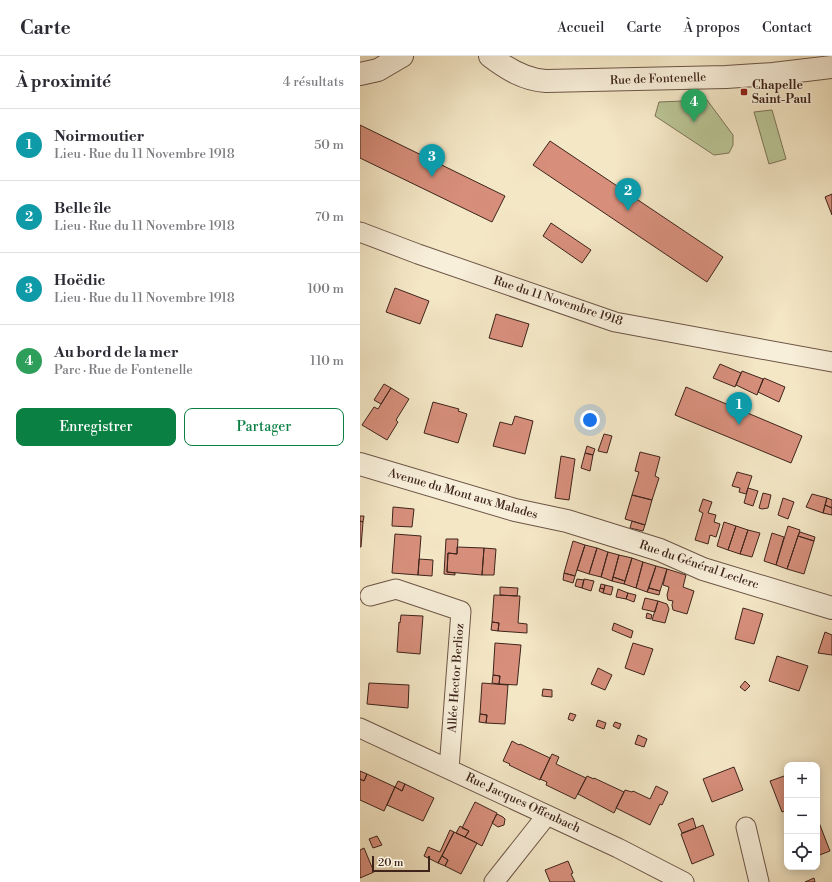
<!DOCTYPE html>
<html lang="fr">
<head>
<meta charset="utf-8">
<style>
	body { margin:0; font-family:"Libre Bodoni",serif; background:#f2f2f3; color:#2b2b33 }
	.controls { position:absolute; right:12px; bottom:12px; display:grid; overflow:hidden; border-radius:8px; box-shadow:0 2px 10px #0003 }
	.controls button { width:36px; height:36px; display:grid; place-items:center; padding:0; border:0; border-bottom:1px solid #e1e1e2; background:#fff; color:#2b2b33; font:20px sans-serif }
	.scale { position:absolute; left:12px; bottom:10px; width:58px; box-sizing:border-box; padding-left:4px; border:2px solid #3e241b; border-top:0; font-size:11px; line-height:14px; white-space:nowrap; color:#3e241b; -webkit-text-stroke:3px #f8efda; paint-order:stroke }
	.you { position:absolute; left:230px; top:364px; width:14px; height:14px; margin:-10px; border:3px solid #fff; border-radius:50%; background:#1a73e8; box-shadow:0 0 0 6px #1a73e833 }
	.badge { display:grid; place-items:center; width:26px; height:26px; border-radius:50%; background:#0b8043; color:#fff; font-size:13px; font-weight:700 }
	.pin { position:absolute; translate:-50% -33px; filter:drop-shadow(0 1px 2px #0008) }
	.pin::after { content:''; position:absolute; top:21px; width:14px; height:12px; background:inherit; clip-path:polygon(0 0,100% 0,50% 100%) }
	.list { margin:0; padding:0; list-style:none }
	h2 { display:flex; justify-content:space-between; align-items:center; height:52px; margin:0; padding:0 16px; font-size:17px }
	h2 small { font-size:13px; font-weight:400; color:#7c7c81 }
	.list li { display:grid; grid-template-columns:26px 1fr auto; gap:12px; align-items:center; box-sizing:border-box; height:72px; padding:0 16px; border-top:1px solid #e1e1e2 }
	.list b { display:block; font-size:15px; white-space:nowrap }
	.list p { margin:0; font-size:13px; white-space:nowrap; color:#7c7c81 }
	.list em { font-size:13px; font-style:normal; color:#7c7c81 }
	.actions { display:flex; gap:8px; padding:12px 16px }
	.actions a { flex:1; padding:9px 0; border:1px solid #0b8043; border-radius:8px; text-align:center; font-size:14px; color:#0b8043 }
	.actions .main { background:#0b8043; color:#fff }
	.icon { flex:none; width:22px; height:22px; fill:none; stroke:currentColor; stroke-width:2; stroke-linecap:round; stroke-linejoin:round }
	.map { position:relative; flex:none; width:472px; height:826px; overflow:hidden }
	header { display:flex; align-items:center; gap:24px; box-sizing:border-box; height:56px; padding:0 20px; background:#fff; border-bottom:1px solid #e1e1e2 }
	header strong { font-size:19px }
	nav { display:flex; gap:22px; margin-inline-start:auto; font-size:14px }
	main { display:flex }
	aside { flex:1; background:#fff }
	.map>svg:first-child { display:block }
	.green { fill:#bac596; stroke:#7c7458 }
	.building { fill:#d78f7c; stroke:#3e241b }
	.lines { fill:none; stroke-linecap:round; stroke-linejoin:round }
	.minor-casing { stroke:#6c5546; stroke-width:21 }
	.tertiary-casing { stroke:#6c5546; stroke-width:24 }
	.minor { stroke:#f8efda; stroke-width:19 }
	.tertiary { stroke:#f8efda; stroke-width:22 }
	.poi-dot { fill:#8f2418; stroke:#f8efda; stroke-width:1.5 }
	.labels { text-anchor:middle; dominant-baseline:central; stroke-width:3; stroke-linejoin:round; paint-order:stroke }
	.street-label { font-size:12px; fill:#3e241b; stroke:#f8efda }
	.poi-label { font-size:12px; font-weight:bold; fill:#3e241b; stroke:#f8efda; text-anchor:start }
</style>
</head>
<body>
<header>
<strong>Carte</strong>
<nav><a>Accueil</a><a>Carte</a><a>À propos</a><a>Contact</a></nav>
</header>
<main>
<aside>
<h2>À proximité<small>4 résultats</small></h2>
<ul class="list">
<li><span class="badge" style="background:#0f9aa8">1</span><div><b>Noirmoutier</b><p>Lieu · Rue du 11 Novembre 1918</p></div><em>50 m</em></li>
<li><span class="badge" style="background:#0f9aa8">2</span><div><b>Belle île</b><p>Lieu · Rue du 11 Novembre 1918</p></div><em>70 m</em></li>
<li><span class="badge" style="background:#0f9aa8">3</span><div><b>Hoëdic</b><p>Lieu · Rue du 11 Novembre 1918</p></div><em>100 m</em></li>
<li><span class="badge" style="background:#2e9e5b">4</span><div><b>Au bord de la mer</b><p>Parc · Rue de Fontenelle</p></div><em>110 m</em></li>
</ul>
<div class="actions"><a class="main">Enregistrer</a><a>Partager</a></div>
</aside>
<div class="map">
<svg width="472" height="826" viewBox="0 0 472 826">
	<rect width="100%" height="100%" fill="#f4e7c6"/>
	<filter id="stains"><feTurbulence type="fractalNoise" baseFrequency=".005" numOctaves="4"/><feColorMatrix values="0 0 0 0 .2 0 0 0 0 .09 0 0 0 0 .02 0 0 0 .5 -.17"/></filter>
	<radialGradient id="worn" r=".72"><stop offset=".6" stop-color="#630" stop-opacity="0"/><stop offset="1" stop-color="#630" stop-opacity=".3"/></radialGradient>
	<path class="green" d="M 347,44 L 373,79 L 373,89 L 369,97 L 354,99 L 295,60 L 299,46 Z
		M 412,54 L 426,103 L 409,108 L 394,56 Z"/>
	<path class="building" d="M 0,69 L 145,140 L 132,166 L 0,102 Z
		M 190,85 L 363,201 L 347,226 L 173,109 Z
		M 472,138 L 472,159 L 465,141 Z
		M 191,167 L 231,194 L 222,207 L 183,180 Z
		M 35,232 L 69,245 L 60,268 L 26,256 Z
		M 136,258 L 169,268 L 162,291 L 129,282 Z
		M 360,308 L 381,317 L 375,331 L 353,322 Z
		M 382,315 L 403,323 L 397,339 L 376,329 Z
		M 404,322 L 425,331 L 419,346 L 398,336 Z
		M 24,328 L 31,332 L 21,348 L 14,344 Z
		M 326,331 L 442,380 L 431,407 L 315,359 Z
		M 31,332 L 49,343 L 36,364 L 38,366 L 27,384 L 2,369 L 14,351 L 18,353 Z
		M 73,346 L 99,353 L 98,355 L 107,358 L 98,387 L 64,377 Z
		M 155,360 L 173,365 L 165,398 L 133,390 L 140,366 L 152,369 Z
		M 244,378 L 252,380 L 247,397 L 238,395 Z
		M 227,390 L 235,393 L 233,399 L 225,397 Z
		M 280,396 L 300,401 L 295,420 L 299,422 L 292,444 L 272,439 L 279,416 L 275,415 Z
		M 225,397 L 233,399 L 230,415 L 221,412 Z
		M 201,400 L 215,403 L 209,444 L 195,442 Z
		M 377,416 L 392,420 L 386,438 L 379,436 L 380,432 L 372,430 Z
		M 388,432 L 398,435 L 393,450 L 384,447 Z
		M 403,437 L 411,439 L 408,452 L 402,453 L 399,452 Z
		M 452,438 L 467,442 L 463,457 L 446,451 Z
		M 272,439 L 292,444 L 285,469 L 265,463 Z
		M 423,442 L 434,446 L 428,463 L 418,459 Z
		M 467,442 L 472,444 L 472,452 L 465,449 Z
		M 343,443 L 352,446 L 348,457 L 356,459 L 354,466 L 360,468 L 356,481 L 350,479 L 348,488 L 335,484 L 343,457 L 339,455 Z
		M 465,449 L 472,452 L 472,459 L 463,457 Z
		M 33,451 L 54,453 L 52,471 L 32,470 Z
		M 0,460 L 4,460 L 3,466 L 0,465 Z
		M 0,465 L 3,466 L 1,491 L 0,491 Z
		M 272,465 L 285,469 L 283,475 L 270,472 Z
		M 364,466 L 376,470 L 368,494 L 357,490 Z
		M 376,470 L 388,474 L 380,498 L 368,494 Z
		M 428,470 L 440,474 L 427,513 L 416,509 Z
		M 388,474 L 400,477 L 392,501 L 380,498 Z
		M 440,476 L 455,481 L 454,485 L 438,480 Z
		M 412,477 L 424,481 L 416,509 L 404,505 Z
		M 35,478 L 61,480 L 58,519 L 32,517 Z
		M 438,480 L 454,485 L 444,518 L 427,513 Z
		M 86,483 L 98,483 L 97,498 L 88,497 L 87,516 L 95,517 L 95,519 L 84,518 Z
		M 213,485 L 225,489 L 215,520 L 204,517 Z
		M 225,489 L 237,492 L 229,518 L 217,514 Z
		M 97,491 L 124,492 L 122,519 L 87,516 L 88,497 L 97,498 Z
		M 124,492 L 136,493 L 134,519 L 122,519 Z
		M 237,492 L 248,496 L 241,521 L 229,518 Z
		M 248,496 L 259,499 L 252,525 L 241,521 Z
		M 259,499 L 272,502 L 265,525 L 253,521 Z
		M 272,502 L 283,506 L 276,532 L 264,528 Z
		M 59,503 L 73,504 L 72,520 L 58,519 Z
		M 283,506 L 296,510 L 287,536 L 276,532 Z
		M 296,510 L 307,513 L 300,535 L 289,532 Z
		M 307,513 L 326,519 L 323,531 L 334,535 L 327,558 L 313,554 L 312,549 L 313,545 L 308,544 L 307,539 L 309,531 L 303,529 Z
		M 204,517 L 215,520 L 213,527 L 203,524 Z
		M 253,521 L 265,525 L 264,528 L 252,525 Z
		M 217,523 L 224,524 L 222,532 L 215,530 Z
		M 224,523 L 234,525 L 231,535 L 222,532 Z
		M 241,528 L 245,529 L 244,533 L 240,532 Z
		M 245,529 L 253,531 L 251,539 L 243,537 Z
		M 140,531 L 158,532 L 157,540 L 140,539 Z
		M 240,532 L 244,533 L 243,537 L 239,535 Z
		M 289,532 L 300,535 L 299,539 L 287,536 Z
		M 258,533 L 268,537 L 266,543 L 256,541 Z
		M 268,537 L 276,539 L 274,546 L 266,543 Z
		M 134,539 L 160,540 L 158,567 L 167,568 L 167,577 L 138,575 L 139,567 L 132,566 Z
		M 285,542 L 298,545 L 295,556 L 282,553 Z
		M 298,545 L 307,548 L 309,553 L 305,567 L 292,564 Z
		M 383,552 L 403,558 L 394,588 L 375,583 Z
		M 287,557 L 292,559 L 291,563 L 286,562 Z
		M 41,559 L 63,560 L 60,598 L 37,596 L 39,566 L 40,567 Z
		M 132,566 L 139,567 L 138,575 L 131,574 Z
		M 254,567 L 273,575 L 271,582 L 252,574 Z
		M 465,576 L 472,579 L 472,599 L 458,597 Z
		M 135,587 L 161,589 L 157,629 L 139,628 L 140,620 L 133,619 Z
		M 273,587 L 293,593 L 284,619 L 265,612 Z
		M 417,600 L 448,610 L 439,635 L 409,625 Z
		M 238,612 L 252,619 L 245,634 L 231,628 Z
		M 133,619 L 140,620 L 139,628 L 132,627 Z
		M 385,625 L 390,630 L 385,635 L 380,631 Z
		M 9,627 L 49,629 L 48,652 L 7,648 Z
		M 122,627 L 148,629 L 145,668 L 126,667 L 127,659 L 120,658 Z
		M 183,633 L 192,634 L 192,641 L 182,640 Z
		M 210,657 L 216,659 L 213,665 L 208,663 Z
		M 120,658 L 127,659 L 126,667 L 119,666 Z
		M 238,664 L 246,667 L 244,673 L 236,670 Z
		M 255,666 L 261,668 L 259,673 L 253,670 Z
		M 278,679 L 287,683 L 284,691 L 275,688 Z
		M 152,685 L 159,689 L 160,688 L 190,702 L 180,724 L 149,709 L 150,708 L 143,705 Z
		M 192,698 L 199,701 L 196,708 L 226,722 L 215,743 L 186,729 L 187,726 L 180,723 Z
		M 374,711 L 383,734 L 352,746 L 343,723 Z
		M 0,715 L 7,718 L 4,725 L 0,723 Z
		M 7,718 L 35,731 L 24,755 L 0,744 L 0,723 L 4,725 Z
		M 427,719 L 427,754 L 422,756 L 410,725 Z
		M 227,720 L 234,723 L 234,722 L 264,736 L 254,757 L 218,738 Z
		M 38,725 L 45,728 L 42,735 L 35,731 Z
		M 45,728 L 74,742 L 63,765 L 27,749 L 35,731 L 42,735 Z
		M 296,730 L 308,736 L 302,749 L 300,748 L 290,769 L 256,752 L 265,734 L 272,736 L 273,735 L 290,743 Z
		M 115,746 L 137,757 L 122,790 L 105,781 L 109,775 L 102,772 Z
		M 137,758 L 143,761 L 145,763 L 144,769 L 138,771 L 132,767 Z
		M 333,762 L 336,772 L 322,777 L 318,768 Z
		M 458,764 L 470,795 L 457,800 L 457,765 Z
		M 343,769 L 354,799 L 332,808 L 321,778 Z
		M 100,770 L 109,775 L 105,781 L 96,777 Z
		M 90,774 L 94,776 L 78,807 L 64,800 L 68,791 L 80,796 Z
		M 94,776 L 117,787 L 101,818 L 85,810 L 88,804 L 82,800 Z
		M 17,780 L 22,789 L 13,792 L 9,783 Z
		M 4,792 L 14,816 L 0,822 L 0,794 Z
		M 82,800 L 88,804 L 85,810 L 78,807 Z
		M 208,805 L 213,817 L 211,818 L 215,826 L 190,826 L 185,814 Z
		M 454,822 L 455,826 L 445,826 Z"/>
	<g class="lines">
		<defs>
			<path id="minor" d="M 0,176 L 58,198 L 255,266 L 472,306
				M 10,540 L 36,533 L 101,555 L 89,713
				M 0,672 L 258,792 L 324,826
				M 386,771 L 399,826
				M 134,826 L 187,759"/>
			<path id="tertiary" d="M 130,0 C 147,13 165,24 186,25 L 366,21 L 413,18 L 472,11
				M 0,18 L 18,14 L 42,0
				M 0,408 L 155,454 L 207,465 L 300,494 L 343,513 L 472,552"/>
		</defs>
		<use href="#minor" class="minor-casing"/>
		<use href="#tertiary" class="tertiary-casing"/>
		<use href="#minor" class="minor"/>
		<use href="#tertiary" class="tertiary"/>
	</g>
	<rect class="poi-dot" x="380" y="32" width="8" height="8" rx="2"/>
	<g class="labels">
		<g class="street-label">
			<text transform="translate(298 23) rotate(-2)">Rue de Fontenelle</text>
			<text transform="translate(198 245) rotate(18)">Rue du 11 Novembre 1918</text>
			<text transform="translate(103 438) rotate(16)">Avenue du Mont aux Malades</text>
			<text transform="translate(339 509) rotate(19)">Rue du Général Leclerc</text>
			<text transform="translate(96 622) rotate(-86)">Allée Hector Berlioz</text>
			<text transform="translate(163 747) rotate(25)">Rue Jacques Offenbach</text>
		</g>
		<g class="poi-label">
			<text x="392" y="29">Chapelle<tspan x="392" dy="14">Saint-Paul</tspan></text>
		</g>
	</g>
	<rect width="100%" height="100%" filter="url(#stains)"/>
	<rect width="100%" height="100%" fill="url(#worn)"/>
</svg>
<div class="controls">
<button>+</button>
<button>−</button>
<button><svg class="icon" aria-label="locate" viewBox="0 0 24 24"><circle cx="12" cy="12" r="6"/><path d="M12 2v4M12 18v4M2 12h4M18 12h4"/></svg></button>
</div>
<div class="scale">20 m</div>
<div class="you"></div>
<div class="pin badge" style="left:379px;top:369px;background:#0f9aa8">1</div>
<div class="pin badge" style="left:268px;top:155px;background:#0f9aa8">2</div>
<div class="pin badge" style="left:72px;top:121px;background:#0f9aa8">3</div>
<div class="pin badge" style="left:334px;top:66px;background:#2e9e5b">4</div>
</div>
</main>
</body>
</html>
